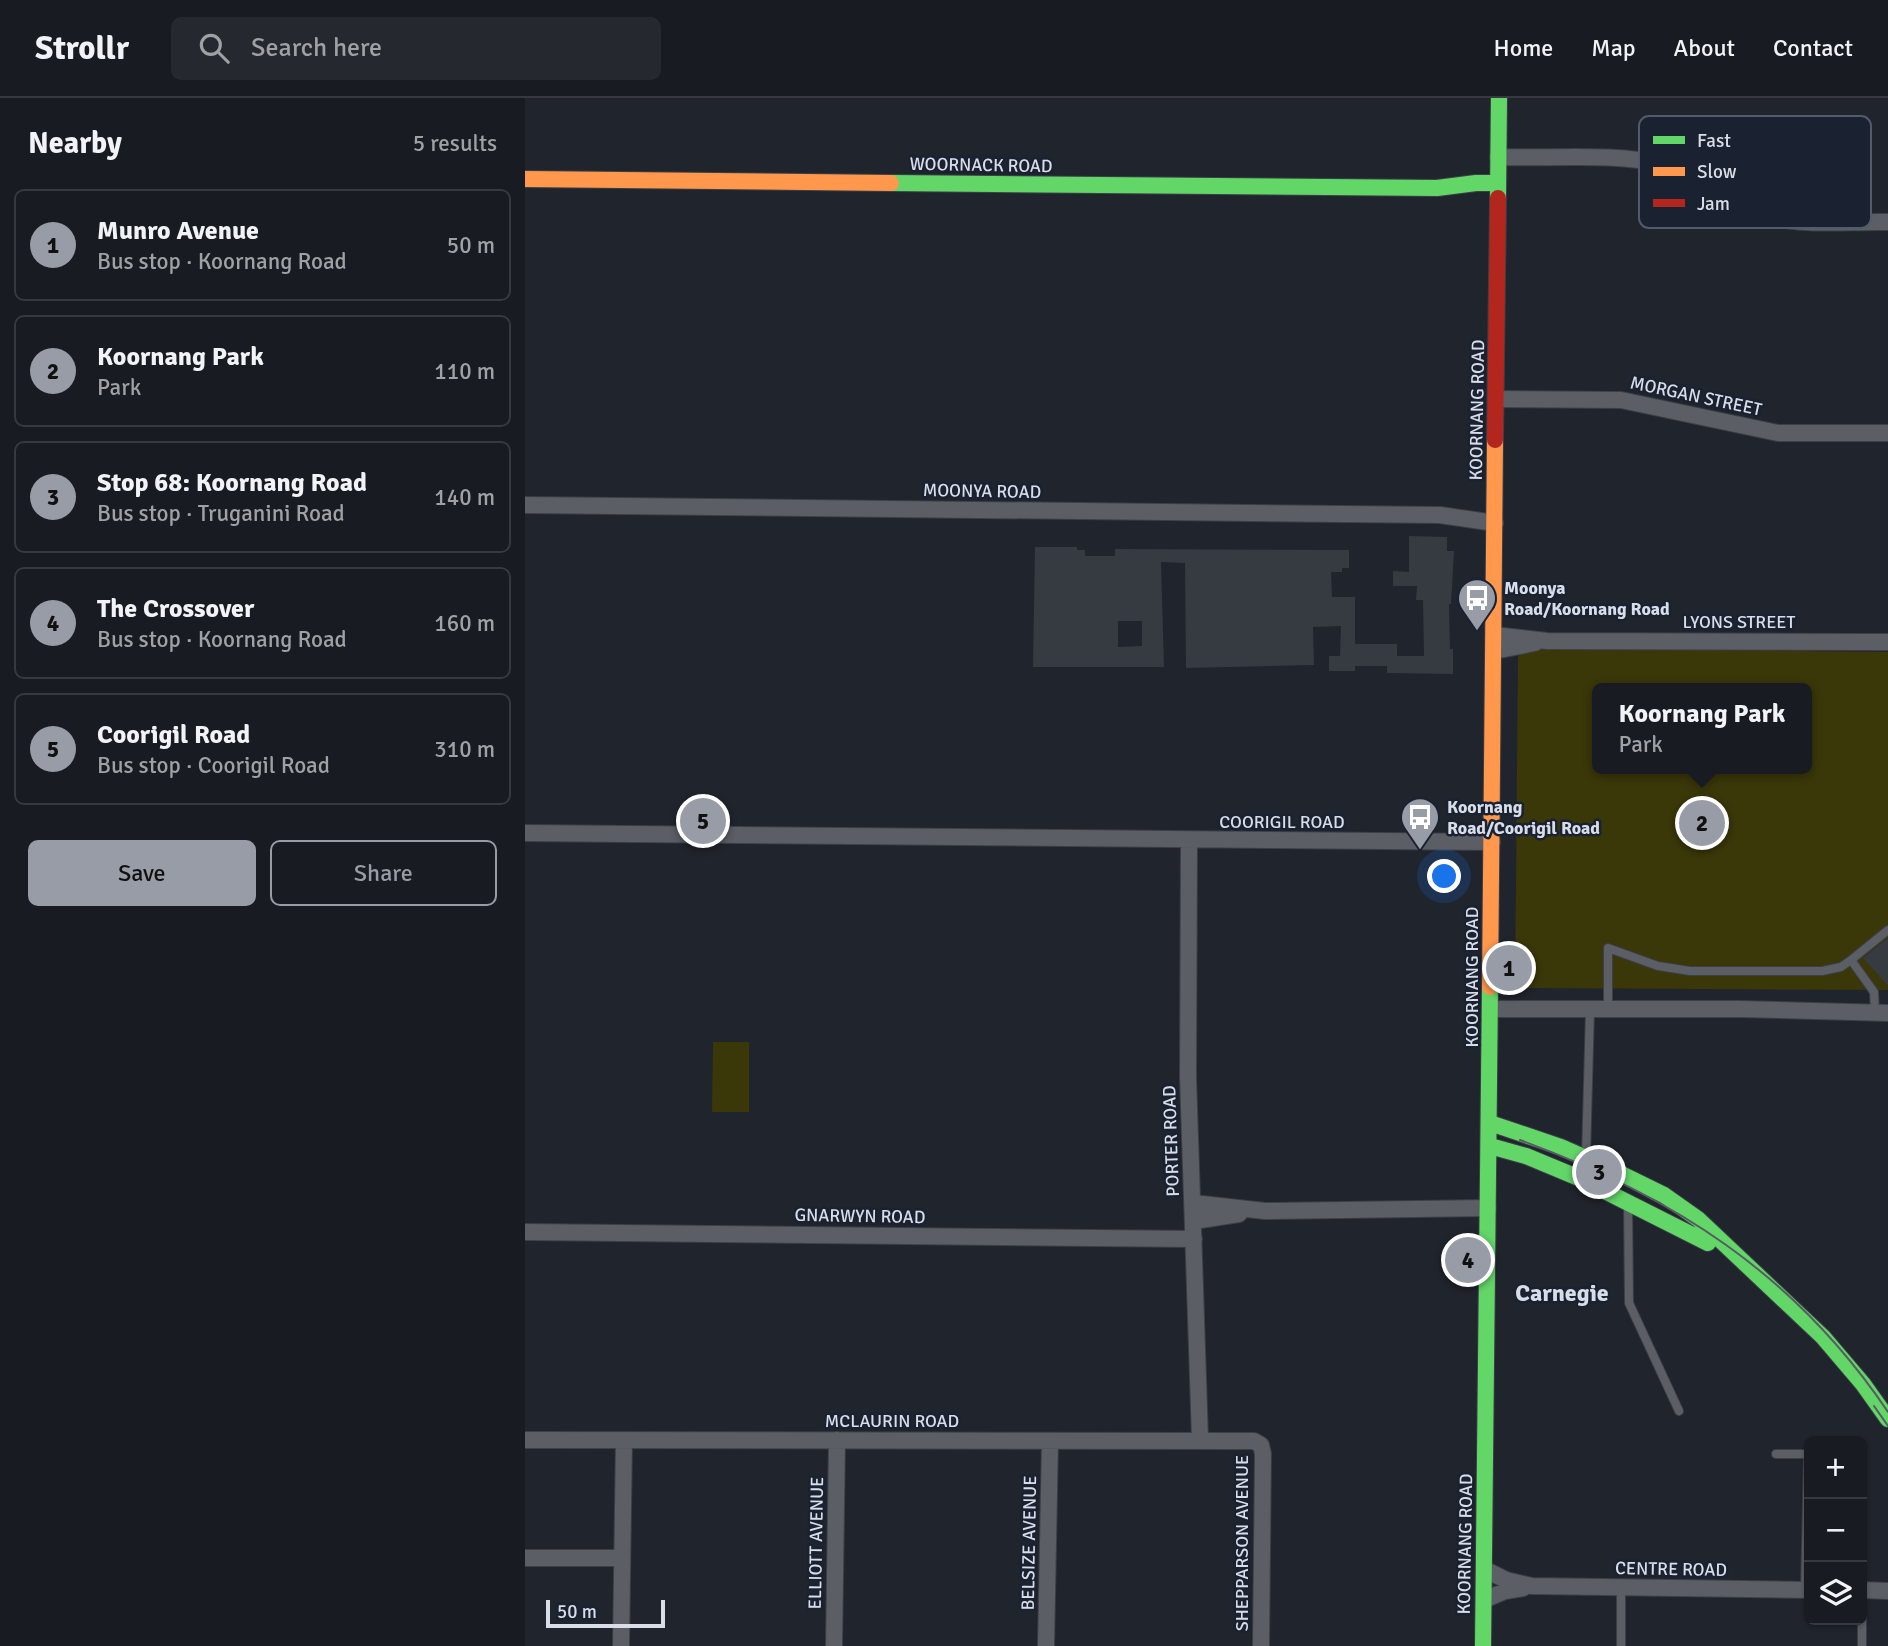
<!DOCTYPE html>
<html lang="en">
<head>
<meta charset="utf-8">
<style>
	body { margin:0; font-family:Signika,sans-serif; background:#25282e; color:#f1f3f6 }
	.controls { position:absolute; right:21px; bottom:21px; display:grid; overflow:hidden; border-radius:10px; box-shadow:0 2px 5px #0004 }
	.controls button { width:63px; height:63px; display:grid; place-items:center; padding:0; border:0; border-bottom:2px solid #36393f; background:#181b21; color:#f1f3f6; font:35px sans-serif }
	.scale { position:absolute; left:21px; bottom:18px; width:119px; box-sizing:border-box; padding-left:7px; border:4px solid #d8dde8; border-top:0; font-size:19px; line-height:24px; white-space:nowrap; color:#d8dde8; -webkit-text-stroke:5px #1a2232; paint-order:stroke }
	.you { position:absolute; left:920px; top:779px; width:24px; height:24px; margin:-18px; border:5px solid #fff; border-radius:50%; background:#1a73e8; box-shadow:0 0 0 10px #1a73e833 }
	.badge { display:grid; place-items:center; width:46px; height:46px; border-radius:50%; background:#989ca6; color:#111; font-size:23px; font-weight:700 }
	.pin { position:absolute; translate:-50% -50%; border:4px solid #fff; box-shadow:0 2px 7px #0006 }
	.popup { position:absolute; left:1067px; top:585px; width:220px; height:91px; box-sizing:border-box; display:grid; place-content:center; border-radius:10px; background:#181b21; filter:drop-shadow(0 2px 5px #0005); font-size:23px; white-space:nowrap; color:#9fa1a5 }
	.popup b { font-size:26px; color:#f1f3f6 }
	.popup::after { content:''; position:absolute; left:50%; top:100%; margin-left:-14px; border:14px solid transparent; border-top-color:#181b21 }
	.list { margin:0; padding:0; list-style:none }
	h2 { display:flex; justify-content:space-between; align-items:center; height:91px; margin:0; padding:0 28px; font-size:30px }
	h2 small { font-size:23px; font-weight:400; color:#9fa1a5 }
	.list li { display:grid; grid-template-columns:46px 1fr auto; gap:21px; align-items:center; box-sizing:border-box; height:112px; margin:0 14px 14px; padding:0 14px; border:2px solid #36393f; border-radius:10px }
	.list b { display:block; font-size:26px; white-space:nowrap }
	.list p { margin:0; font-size:23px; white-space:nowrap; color:#9fa1a5 }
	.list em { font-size:23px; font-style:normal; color:#9fa1a5 }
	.actions { display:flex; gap:14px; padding:21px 28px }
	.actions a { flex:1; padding:16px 0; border:2px solid #989ca6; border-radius:10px; text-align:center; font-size:24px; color:#989ca6 }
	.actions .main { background:#989ca6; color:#111 }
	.icon { flex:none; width:38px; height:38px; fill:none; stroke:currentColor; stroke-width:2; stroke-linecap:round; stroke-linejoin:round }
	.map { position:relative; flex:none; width:1363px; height:1548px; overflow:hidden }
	header { display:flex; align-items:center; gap:42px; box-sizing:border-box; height:98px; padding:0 35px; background:#181b21; border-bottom:2px solid #36393f }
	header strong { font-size:33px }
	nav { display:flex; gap:38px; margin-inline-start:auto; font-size:24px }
	.search { width:490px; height:63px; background:#25282e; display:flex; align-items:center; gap:18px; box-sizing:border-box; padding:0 24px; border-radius:10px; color:#9fa1a5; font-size:26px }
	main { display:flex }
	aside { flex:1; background:#181b21 }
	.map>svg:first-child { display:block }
	.green { fill:#3a3709; fill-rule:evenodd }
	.building { fill:#363a41; fill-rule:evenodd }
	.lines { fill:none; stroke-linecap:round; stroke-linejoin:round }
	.lane-casing { stroke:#3b3f46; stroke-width:10 }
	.street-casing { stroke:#3b3f46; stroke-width:18 }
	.fast-casing { stroke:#3b3f46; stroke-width:18 }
	.slow-casing { stroke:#3b3f46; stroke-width:18 }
	.jam-casing { stroke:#3b3f46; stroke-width:18 }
	.lane { stroke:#5b5e65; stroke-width:8 }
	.street { stroke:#5b5e65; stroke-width:16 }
	.fast { stroke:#63d668; stroke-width:16 }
	.slow { stroke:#ff974d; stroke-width:16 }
	.jam { stroke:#b3261e; stroke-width:16 }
	.tram { stroke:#575b63; stroke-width:2 }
	.labels { text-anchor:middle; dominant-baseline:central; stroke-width:5; stroke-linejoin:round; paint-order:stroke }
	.street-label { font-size:18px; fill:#d8dde8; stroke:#1a2232 }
	.poi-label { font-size:18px; font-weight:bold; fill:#d8dde8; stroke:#1a2232; text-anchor:start }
	.district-label { font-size:24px; font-weight:bold; fill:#d8dde8; stroke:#1a2232 }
	.key { fill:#1a2232; stroke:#535a69; stroke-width:2 }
	.key-label { font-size:19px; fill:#d8dde8 }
</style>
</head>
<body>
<header>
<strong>Strollr</strong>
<div class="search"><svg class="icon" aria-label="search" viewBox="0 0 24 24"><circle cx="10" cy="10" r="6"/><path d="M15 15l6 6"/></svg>Search here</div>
<nav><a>Home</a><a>Map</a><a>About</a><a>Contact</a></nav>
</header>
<main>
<aside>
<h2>Nearby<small>5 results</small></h2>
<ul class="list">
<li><span class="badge">1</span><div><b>Munro Avenue</b><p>Bus stop · Koornang Road</p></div><em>50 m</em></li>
<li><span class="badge">2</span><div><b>Koornang Park</b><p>Park</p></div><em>110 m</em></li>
<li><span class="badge">3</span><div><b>Stop 68: Koornang Road</b><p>Bus stop · Truganini Road</p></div><em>140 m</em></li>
<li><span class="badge">4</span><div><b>The Crossover</b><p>Bus stop · Koornang Road</p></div><em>160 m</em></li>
<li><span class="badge">5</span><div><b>Coorigil Road</b><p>Bus stop · Coorigil Road</p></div><em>310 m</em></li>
</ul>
<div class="actions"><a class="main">Save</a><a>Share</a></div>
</aside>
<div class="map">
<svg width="1363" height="1548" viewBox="0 0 1363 1548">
	<rect width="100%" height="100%" fill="#20242c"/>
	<path class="green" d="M 1010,550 L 1363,554 L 1363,892 L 990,890 L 993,559 L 995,552 ZM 1072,590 L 1282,590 L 1282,671 L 1072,671 Z
		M 188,944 L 224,944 L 224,1014 L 187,1014 Z"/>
	<path class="building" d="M 884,438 L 922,439 L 922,453 L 929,453 L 926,506 L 924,506 L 925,551 L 928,551 L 928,576 L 862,575 L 862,568 L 830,568 L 830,573 L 804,573 L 804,558 L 815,558 L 816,528 L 788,529 L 789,567 L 661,570 L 660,465 L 636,464 L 639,569 L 508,569 L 510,449 L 552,449 L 552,452 L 560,452 L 560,458 L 590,458 L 590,451 L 824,452 L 824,470 L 817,470 L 817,474 L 806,474 L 807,499 L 830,499 L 830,546 L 872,546 L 872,558 L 899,558 L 898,502 L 891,502 L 892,488 L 868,488 L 868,473 L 884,474 ZM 593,523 L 617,523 L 617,548 L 593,549 Z
		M 1363,840 L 1363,888 L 1338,860 Z"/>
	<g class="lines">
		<defs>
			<path id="lane" d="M 1326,862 L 1363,832
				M 1083,910 L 1083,850 L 1133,868 L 1165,873 L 1297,873 L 1316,869 L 1326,862 L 1349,894 L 1350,914
				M 1061,1059 L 1065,911
				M 1103,1106 L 1104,1205 L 1154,1313
				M 1251,1356 L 1283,1356 L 1280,1492
				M 1096,1490 L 1096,1548
				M 1337,1506 L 1337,1548"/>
			<path id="street" d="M 973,59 C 1024,61 1091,54 1139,67 C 1171,76 1195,100 1225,113 C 1267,130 1318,123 1363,124
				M 971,301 L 1096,302 L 1253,335 L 1363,335
				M 0,407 L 915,417 L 970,425
				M 969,537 L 1022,543 L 1363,544
				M 969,553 L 1010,545
				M 0,735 L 967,744
				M 664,742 L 663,979 L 675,1341
				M 966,911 L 1215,911 L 1363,915
				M 668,1105 L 740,1113 L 963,1110
				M 669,1123 L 714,1116
				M 0,1134 L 669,1141
				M 0,1342 L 729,1343 L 736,1347 L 738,1356 L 736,1548
				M 0,1460 L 97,1460
				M 959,1471 L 981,1482 L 1007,1488 L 1284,1492
				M 1337,1492 L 1363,1493
				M 959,1502 L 980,1493 L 998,1490
				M 96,1548 L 99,1342
				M 309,1548 L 312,1342
				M 521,1548 L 525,1343"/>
			<path id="fast" d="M 366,85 L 912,90 L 951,85 L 973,85
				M 973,100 L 974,0
				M 965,1025 L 1036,1049 L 1086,1071 L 1139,1097 L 1173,1121 L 1298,1239 L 1338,1286 L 1363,1321
				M 965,1048 L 1001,1058 L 1054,1080 L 1183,1145
				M 958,1548 L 965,889"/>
			<path id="slow" d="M 0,81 L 366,85
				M 965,889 L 970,342"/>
			<path id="jam" d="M 970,342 L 973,100"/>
		</defs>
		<use href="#lane" class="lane-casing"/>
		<use href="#street" class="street-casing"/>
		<use href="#fast" class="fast-casing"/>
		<use href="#slow" class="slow-casing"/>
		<use href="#jam" class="jam-casing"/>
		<use href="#lane" class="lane"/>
		<use href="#street" class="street"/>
		<use href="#fast" class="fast"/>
		<use href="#slow" class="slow"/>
		<use href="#jam" class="jam"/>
		<path class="tram" d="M 995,1042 C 1148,1098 1270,1176 1363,1314
			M 1349,1308 L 1363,1328"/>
	</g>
	<defs>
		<symbol id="bus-pin" viewBox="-11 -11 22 30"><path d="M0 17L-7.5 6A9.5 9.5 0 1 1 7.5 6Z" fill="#989ca6" stroke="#1a2232"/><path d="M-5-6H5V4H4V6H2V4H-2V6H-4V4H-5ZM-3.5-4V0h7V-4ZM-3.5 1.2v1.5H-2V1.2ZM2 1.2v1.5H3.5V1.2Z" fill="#fff"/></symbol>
	</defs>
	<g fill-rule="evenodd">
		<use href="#bus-pin" x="930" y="478" width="44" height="60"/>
		<use href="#bus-pin" x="873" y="697" width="44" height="60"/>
	</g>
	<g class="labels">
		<g class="street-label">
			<text transform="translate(456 67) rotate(1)">WOORNACK ROAD</text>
			<text transform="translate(1171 298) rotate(12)">MORGAN STREET</text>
			<text transform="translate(952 312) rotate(-89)">KOORNANG ROAD</text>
			<text transform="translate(457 393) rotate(1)">MOONYA ROAD</text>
			<text x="1214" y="524">LYONS STREET</text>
			<text x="757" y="724">COORIGIL ROAD</text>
			<text transform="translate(947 879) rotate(-90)">KOORNANG ROAD</text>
			<text transform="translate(646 1043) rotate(-92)">PORTER ROAD</text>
			<text transform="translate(335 1118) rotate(1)">GNARWYN ROAD</text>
			<text x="367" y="1323">MCLAURIN ROAD</text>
			<text transform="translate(291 1445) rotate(-89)">ELLIOTT AVENUE</text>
			<text transform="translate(504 1445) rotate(-89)">BELSIZE AVENUE</text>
			<text transform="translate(717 1445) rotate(-90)">SHEPPARSON AVENUE</text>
			<text transform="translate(940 1446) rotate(-89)">KOORNANG ROAD</text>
			<text transform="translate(1146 1471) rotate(1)">CENTRE ROAD</text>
		</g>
		<g class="poi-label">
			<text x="979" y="490">Moonya<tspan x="979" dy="21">Road/Koornang Road</tspan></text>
			<text x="922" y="709">Koornang<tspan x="922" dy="21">Road/Coorigil Road</tspan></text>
		</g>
		<g class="district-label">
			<text x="1037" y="1195">Carnegie</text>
		</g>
	</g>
	<rect x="1114" y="18" width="232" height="112" rx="10" class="key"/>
	<rect x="1128" y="38" width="32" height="8" fill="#63d668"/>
	<rect x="1128" y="69" width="32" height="9" fill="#ff974d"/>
	<rect x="1128" y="101" width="32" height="8" fill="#b3261e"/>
	<g class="key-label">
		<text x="1172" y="49">Fast</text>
		<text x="1172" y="80">Slow</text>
		<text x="1172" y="112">Jam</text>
	</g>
</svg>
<div class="controls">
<button>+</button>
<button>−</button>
<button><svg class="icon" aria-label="layers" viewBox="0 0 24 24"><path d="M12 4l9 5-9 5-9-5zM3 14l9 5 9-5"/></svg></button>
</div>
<div class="scale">50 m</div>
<div class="you"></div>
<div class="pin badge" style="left:984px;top:870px">1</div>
<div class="pin badge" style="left:1177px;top:725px">2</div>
<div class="popup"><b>Koornang Park</b>Park</div>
<div class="pin badge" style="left:1074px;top:1074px">3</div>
<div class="pin badge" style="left:943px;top:1162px">4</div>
<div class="pin badge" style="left:178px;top:723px">5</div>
</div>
</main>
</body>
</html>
